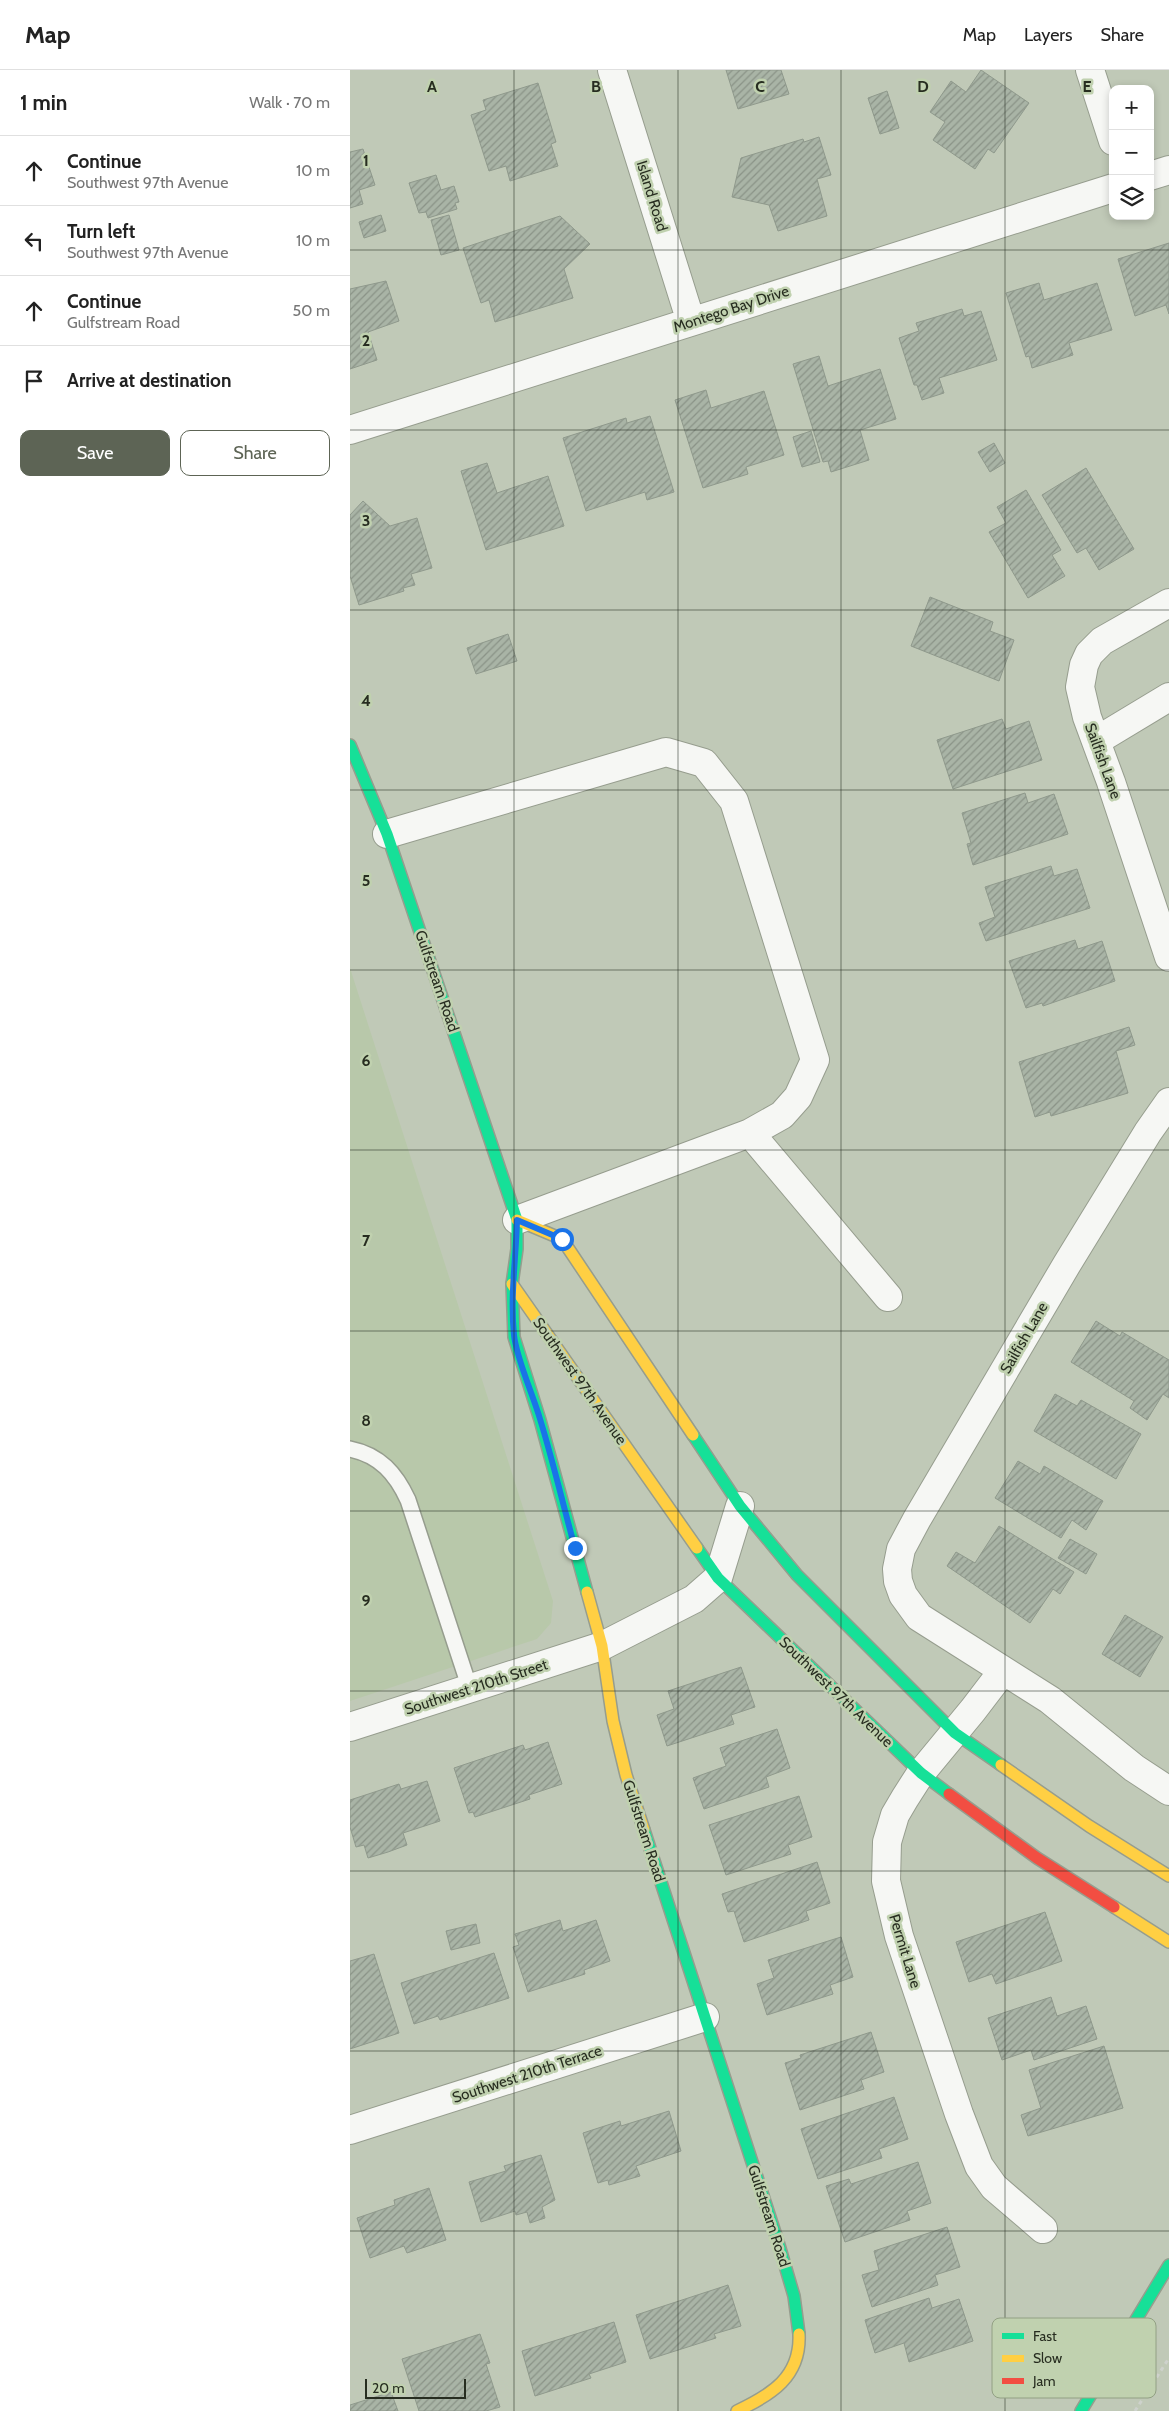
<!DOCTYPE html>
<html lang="en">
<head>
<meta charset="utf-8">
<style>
  body { margin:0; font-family:Cabin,sans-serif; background:#f2f2f2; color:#222 }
  .controls { position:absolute; right:15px; top:15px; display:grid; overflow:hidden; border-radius:10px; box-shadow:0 2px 8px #0003 }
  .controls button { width:45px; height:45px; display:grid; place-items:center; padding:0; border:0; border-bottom:1px solid #e0e0e0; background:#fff; color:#222; font:25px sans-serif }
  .scale { position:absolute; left:15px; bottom:12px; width:101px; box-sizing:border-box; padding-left:5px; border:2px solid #272d20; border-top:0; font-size:14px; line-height:18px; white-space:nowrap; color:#272d20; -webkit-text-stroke:4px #c0d1af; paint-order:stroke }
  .stop { position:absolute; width:15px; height:15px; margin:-11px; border:4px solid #1a73e8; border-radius:50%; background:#fff }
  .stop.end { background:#1a73e8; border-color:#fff; box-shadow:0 1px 5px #0008 }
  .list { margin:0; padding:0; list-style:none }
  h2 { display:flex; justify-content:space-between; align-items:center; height:65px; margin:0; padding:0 20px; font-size:21px }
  h2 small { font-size:16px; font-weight:400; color:#767676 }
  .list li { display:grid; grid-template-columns:32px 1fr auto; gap:15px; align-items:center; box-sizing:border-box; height:70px; padding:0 20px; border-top:1px solid #e0e0e0 }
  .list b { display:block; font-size:19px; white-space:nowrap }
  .list p { margin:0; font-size:16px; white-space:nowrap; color:#767676 }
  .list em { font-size:16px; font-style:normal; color:#767676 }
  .actions { display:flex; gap:10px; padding:15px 20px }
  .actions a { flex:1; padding:11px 0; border:1px solid #5d6455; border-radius:10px; text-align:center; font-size:18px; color:#5d6455 }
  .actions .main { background:#5d6455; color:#fff }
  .icon { flex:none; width:28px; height:28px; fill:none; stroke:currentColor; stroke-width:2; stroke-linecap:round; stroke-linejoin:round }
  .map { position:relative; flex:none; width:819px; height:2341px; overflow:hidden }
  header { display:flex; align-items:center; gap:30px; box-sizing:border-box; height:70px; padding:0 25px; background:#fff; border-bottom:1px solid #e0e0e0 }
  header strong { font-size:24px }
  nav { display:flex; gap:28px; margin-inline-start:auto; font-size:18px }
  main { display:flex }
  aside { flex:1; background:#fff }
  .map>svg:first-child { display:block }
  .built { fill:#b8c8aa }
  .building { fill:url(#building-hatch); stroke:#8f998c }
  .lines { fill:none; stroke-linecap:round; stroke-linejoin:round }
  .lane-casing { stroke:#969d8e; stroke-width:18 }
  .street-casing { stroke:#969d8e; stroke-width:30 }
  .fast-casing { stroke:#969d8e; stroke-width:14 }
  .slow-casing { stroke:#969d8e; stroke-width:14 }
  .jam-casing { stroke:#969d8e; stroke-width:14 }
  .path { stroke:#ced2cc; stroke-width:3; stroke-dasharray:4 4; stroke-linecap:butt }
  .lane { stroke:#f6f7f4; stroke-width:15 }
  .street { stroke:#f6f7f4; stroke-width:28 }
  .fast { stroke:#16e098; stroke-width:11 }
  .slow { stroke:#ffcf43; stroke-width:11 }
  .jam { stroke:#f24e42; stroke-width:11 }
  .route { stroke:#1a73e8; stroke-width:6 }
  .grid { fill:none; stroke:#272d20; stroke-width:1; stroke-opacity:0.55 }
  .labels { text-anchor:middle; stroke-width:5; stroke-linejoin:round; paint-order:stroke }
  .street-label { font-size:15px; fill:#272d20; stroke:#c0d1af }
  .key { fill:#c0d1af; stroke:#92a084; stroke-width:1 }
  .key-label { font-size:14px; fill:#272d20 }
  .grid-label { font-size:16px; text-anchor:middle; font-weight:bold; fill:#272d20; stroke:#c0d1af; stroke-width:5; stroke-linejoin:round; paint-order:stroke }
</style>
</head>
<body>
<header>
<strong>Map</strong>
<nav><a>Map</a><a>Layers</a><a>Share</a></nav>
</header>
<main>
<aside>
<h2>1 min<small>Walk · 70 m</small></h2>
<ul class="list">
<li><svg class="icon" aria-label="ahead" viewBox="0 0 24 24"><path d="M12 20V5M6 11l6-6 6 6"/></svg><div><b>Continue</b><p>Southwest 97th Avenue</p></div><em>10 m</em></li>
<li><svg class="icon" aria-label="left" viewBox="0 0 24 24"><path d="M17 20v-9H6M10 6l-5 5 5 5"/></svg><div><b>Turn left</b><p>Southwest 97th Avenue</p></div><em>10 m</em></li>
<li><svg class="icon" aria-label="ahead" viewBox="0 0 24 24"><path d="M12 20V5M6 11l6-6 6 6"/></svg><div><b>Continue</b><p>Gulfstream Road</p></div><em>50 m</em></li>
<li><svg class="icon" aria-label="arrive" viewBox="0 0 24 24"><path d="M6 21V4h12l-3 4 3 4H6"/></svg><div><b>Arrive at destination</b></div></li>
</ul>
<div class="actions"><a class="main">Save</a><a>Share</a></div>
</aside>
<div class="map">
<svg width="819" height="2341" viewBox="0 0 819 2341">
  <defs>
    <pattern id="building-hatch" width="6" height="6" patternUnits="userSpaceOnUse" patternTransform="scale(1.25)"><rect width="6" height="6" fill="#a9b4a6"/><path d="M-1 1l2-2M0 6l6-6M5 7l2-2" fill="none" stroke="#8a9387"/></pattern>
  </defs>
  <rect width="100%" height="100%" fill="#c0c9b7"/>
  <path class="built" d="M0 898 203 1531 201 1553 187 1569 0 1631Z"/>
  <path class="building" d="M376 0H431L439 24 388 39Z
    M631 0 679 33 644 83 638 79 625 99 583 70 595 52 580 42 601 11 616 22Z
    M188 13 206 72 201 74 208 96 160 111 156 96 139 101 121 45 136 40 133 30Z
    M537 21 549 58 530 64 518 28Z
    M469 67 481 105 467 109 477 146 428 161 419 135 382 127 391 88 453 69 454 72Z
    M13 79 25 115 9 120 13 134 0 138V82Z
    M86 105 91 120 104 116 109 132 105 133 107 139 78 148 76 142 69 143 59 113Z
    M31 145 36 161 14 168 9 152Z
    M99 145 109 180 91 185 81 150Z
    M210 146 240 174 214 199 223 228 145 252 139 230 131 233 113 178Z
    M819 173V244L816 235 785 246 768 189Z
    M36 211 49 251 18 262 27 290 0 299V219Z
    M689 213 694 230 747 213 762 260 719 273 723 285 682 298 679 286 676 287 656 223Z
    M612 239 614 246 631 241 647 290 589 308 594 323 572 330 567 315H564L549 268 569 261 566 253Z
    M469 286 478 316 530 299 546 349 510 360 519 390 481 402 478 391 473 392 443 294Z
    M356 320 361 338 414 321 434 385 396 397 398 404 353 418 325 330Z
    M300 346 324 422 297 430 295 422 236 441 213 368 276 348 277 353Z
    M461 361 470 392 452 397 443 367Z
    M644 373 655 393 640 402 628 382Z
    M137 393 147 423 198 406 214 456 136 480 111 401Z
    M736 398 784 479 749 500 736 478 727 483 692 425Z
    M676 420 711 480 702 485 715 506 678 528 639 462 656 453 647 437Z
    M13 431 40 456 67 448 82 498 61 504 65 515 53 518 54 521 9 535 0 506V445Z
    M580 527 643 552 640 561 664 570 649 611 561 576Z
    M158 564 167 591 126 604 117 578Z
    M652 649 656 659 679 651 692 690 603 719 587 670Z
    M675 723 678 733 704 724 718 764 623 795 617 774 621 773 612 743Z
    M701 796 704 806 727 799 740 838 636 871 629 853 645 847 635 817Z
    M725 870 728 879 752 871 765 911 693 936 692 933 676 938 659 891Z
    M779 957 785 975 766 981 778 1023 701 1046 700 1042 685 1047 669 992Z
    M746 1251 770 1266 772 1262 819 1290V1328L813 1324 797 1350 780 1338 784 1331 721 1292Z
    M705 1324 727 1336 731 1330 791 1364 766 1409 684 1361Z
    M668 1391 690 1404 694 1396 753 1431 736 1460 722 1450 711 1468 645 1428Z
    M649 1456 724 1502 710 1524 703 1519 680 1553 597 1496 606 1482 625 1493Z
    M720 1469 747 1484 736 1504 708 1488Z
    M775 1545 813 1567 790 1607 752 1584Z
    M391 1597 405 1637 381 1645 384 1654 317 1676 307 1645 324 1639 318 1621Z
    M427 1659 440 1698 416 1707 419 1717 354 1739 343 1708 376 1696 370 1678Z
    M198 1672 212 1714 179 1725 180 1729 125 1747 123 1742 119 1743 104 1698 173 1675 175 1680Z
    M77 1711 90 1751 53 1763 57 1775 38 1782 18 1788 14 1775 6 1777 0 1757V1730L49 1714 51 1719Z
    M449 1726 462 1767 438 1775 441 1784 376 1805 359 1755Z
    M467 1792 480 1833 456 1841 459 1850 394 1872 384 1841 378 1842 372 1824Z
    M695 1842 712 1891 646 1914 642 1904 619 1912 606 1872Z
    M210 1850 213 1861 246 1850 260 1891 234 1900 235 1904 178 1922 163 1877 169 1875 165 1864Z
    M126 1854 130 1873 101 1880 96 1861Z
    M491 1867 503 1907 480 1915 483 1924 417 1945 407 1914 424 1908 418 1890Z
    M144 1883 159 1928 90 1950 88 1946 64 1954 51 1913Z
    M24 1884 49 1963 0 1979V1891Z
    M701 1927 707 1946 736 1936 747 1969 684 1990 681 1980 652 1990 638 1948Z
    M521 1962 534 2002 511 2010 514 2019 450 2040 435 1993 451 1988 450 1985Z
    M754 1976 773 2038 678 2066 671 2045 691 2038 679 2000Z
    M544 2027 558 2069 529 2079 532 2088 468 2109 451 2059Z
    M319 2041 331 2081 286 2096 290 2106 259 2115 258 2110 248 2113 233 2063 270 2051 271 2056Z
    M191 2085 205 2130 192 2137 195 2148 180 2153 177 2142 166 2145 165 2141 131 2152 119 2112 156 2101 154 2096Z
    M568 2092 581 2133 557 2141 560 2150 495 2172 476 2116 499 2109 501 2114Z
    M79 2118 96 2170 57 2183 54 2176 20 2188 7 2148 45 2135 44 2130Z
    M597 2157 610 2197 585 2205 588 2215 522 2237 512 2205 529 2200 524 2181Z
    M378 2215 391 2256 364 2264 366 2268 300 2289 286 2245Z
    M579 2228 582 2238 609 2229 623 2271 559 2292 554 2273 525 2283 515 2250Z
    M264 2252 276 2292 239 2304 241 2308 185 2326 172 2281Z
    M130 2264 140 2293 136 2294 150 2337 136 2341H69L52 2289Z
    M41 2322 48 2341H0V2335Z"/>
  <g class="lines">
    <g class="lane-casing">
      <path id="lane" d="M0 1379C30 1385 46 1404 58 1430L120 1619"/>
    </g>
    <g class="street-casing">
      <path id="street" d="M262 0 341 252
        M740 0 763 71
        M800 106 819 100
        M0 360 763 118
        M819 533 752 571 739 584 734 595 730 617 737 647 761 712 819 887
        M746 671 819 627
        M37 764 316 682 354 693 384 731 465 990 448 1027 432 1045 400 1063 538 1227
        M819 1032 798 1062 717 1194 567 1449 551 1479 547 1499 548 1511 553 1525 569 1547 700 1630 784 1698 819 1721
        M167 1150 400 1063
        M652 1602 623 1640 571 1703 555 1728 545 1745 537 1772 536 1811 549 1866 609 2044 629 2096 644 2117 693 2159
        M0 1657 252 1576 344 1529 368 1508 390 1436
        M0 2060 355 1947"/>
    </g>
    <g class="fast-casing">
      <path id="fast" d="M0 675 37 764 167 1150V1179L162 1214
        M162 1214 164 1267 190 1350 237 1522
        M343 1365 390 1436 447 1505 605 1663 651 1695
        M347 1478 368 1508 571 1703 599 1724
        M294 1760 429 2175 444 2226 449 2264
        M731 2341 819 2195"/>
    </g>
    <g class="slow-casing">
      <path id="slow" d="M167 1150 212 1169 343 1365
        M162 1214 347 1478
        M237 1522 252 1576 263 1651 276 1705 294 1760
        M651 1695 739 1756 819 1806
        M764 1837 819 1872
        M387 2341C421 2325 451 2307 449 2264"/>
    </g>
    <g class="jam-casing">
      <path id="jam" d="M599 1724 687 1788 764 1837"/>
    </g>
    <path class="path" d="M785 2341 819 2288"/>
    <use href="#lane" class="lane"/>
    <use href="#street" class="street"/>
    <use href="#fast" class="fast"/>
    <use href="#slow" class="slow"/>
    <use href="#jam" class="jam"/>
  </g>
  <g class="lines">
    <path class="route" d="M212 1169 167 1150C166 1189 160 1226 164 1265 166 1287 183 1325 190 1349 203 1391 213 1435 225 1478"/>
  </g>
  <path class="grid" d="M164 0V2341M328 0V2341M491 0V2341M655 0V2341M0 180H819M0 360H819M0 540H819M0 720H819M0 900H819M0 1080H819M0 1261H819M0 1441H819M0 1621H819M0 1801H819M0 1981H819M0 2161H819"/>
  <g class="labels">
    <g class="street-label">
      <text transform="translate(302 126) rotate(73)" y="5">Island Road</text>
      <text transform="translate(381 239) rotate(-18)" y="5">Montego Bay Drive</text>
      <text transform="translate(753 691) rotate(70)" y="5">Sailfish Lane</text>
      <text transform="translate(87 911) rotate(71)" y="5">Gulfstream Road</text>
      <text transform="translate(674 1268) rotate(-60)" y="5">Sailfish Lane</text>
      <text transform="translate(230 1311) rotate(55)" y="5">Southwest 97th Avenue</text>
      <text transform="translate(126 1617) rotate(-18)" y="5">Southwest 210th Street</text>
      <text transform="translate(486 1622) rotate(44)" y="5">Southwest 97th Avenue</text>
      <text transform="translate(294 1761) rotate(72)" y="5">Gulfstream Road</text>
      <text transform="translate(555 1881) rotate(73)" y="5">Permit Lane</text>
      <text transform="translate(177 2004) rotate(-18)" y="5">Southwest 210th Terrace</text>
      <text transform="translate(419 2146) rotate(72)" y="5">Gulfstream Road</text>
    </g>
  </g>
  <rect x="642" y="2248" width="164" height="80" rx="8" class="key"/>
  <rect x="652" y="2263" width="22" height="6" fill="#16e098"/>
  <rect x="652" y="2285" width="22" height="7" fill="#ffcf43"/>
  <rect x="652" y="2308" width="22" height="6" fill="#f24e42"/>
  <g class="key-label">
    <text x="683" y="2271">Fast</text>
    <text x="683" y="2293">Slow</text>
    <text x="683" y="2316">Jam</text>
  </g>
  <g class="grid-label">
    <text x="82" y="22">A</text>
    <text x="246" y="22">B</text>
    <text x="410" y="22">C</text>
    <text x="573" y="22">D</text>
    <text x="737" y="22">E</text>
    <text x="16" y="96">1</text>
    <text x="16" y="276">2</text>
    <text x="16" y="456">3</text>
    <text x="16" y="636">4</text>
    <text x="16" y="816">5</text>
    <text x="16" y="996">6</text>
    <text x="16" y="1176">7</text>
    <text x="16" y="1356">8</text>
    <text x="16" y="1536">9</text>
  </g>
</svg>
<div class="controls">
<button>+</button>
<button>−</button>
<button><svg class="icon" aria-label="layers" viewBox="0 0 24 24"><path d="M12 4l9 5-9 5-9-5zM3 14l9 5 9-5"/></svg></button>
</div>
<div class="scale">20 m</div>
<div class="stop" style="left:212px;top:1169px"></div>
<div class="stop end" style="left:225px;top:1478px"></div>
</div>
</main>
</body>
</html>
